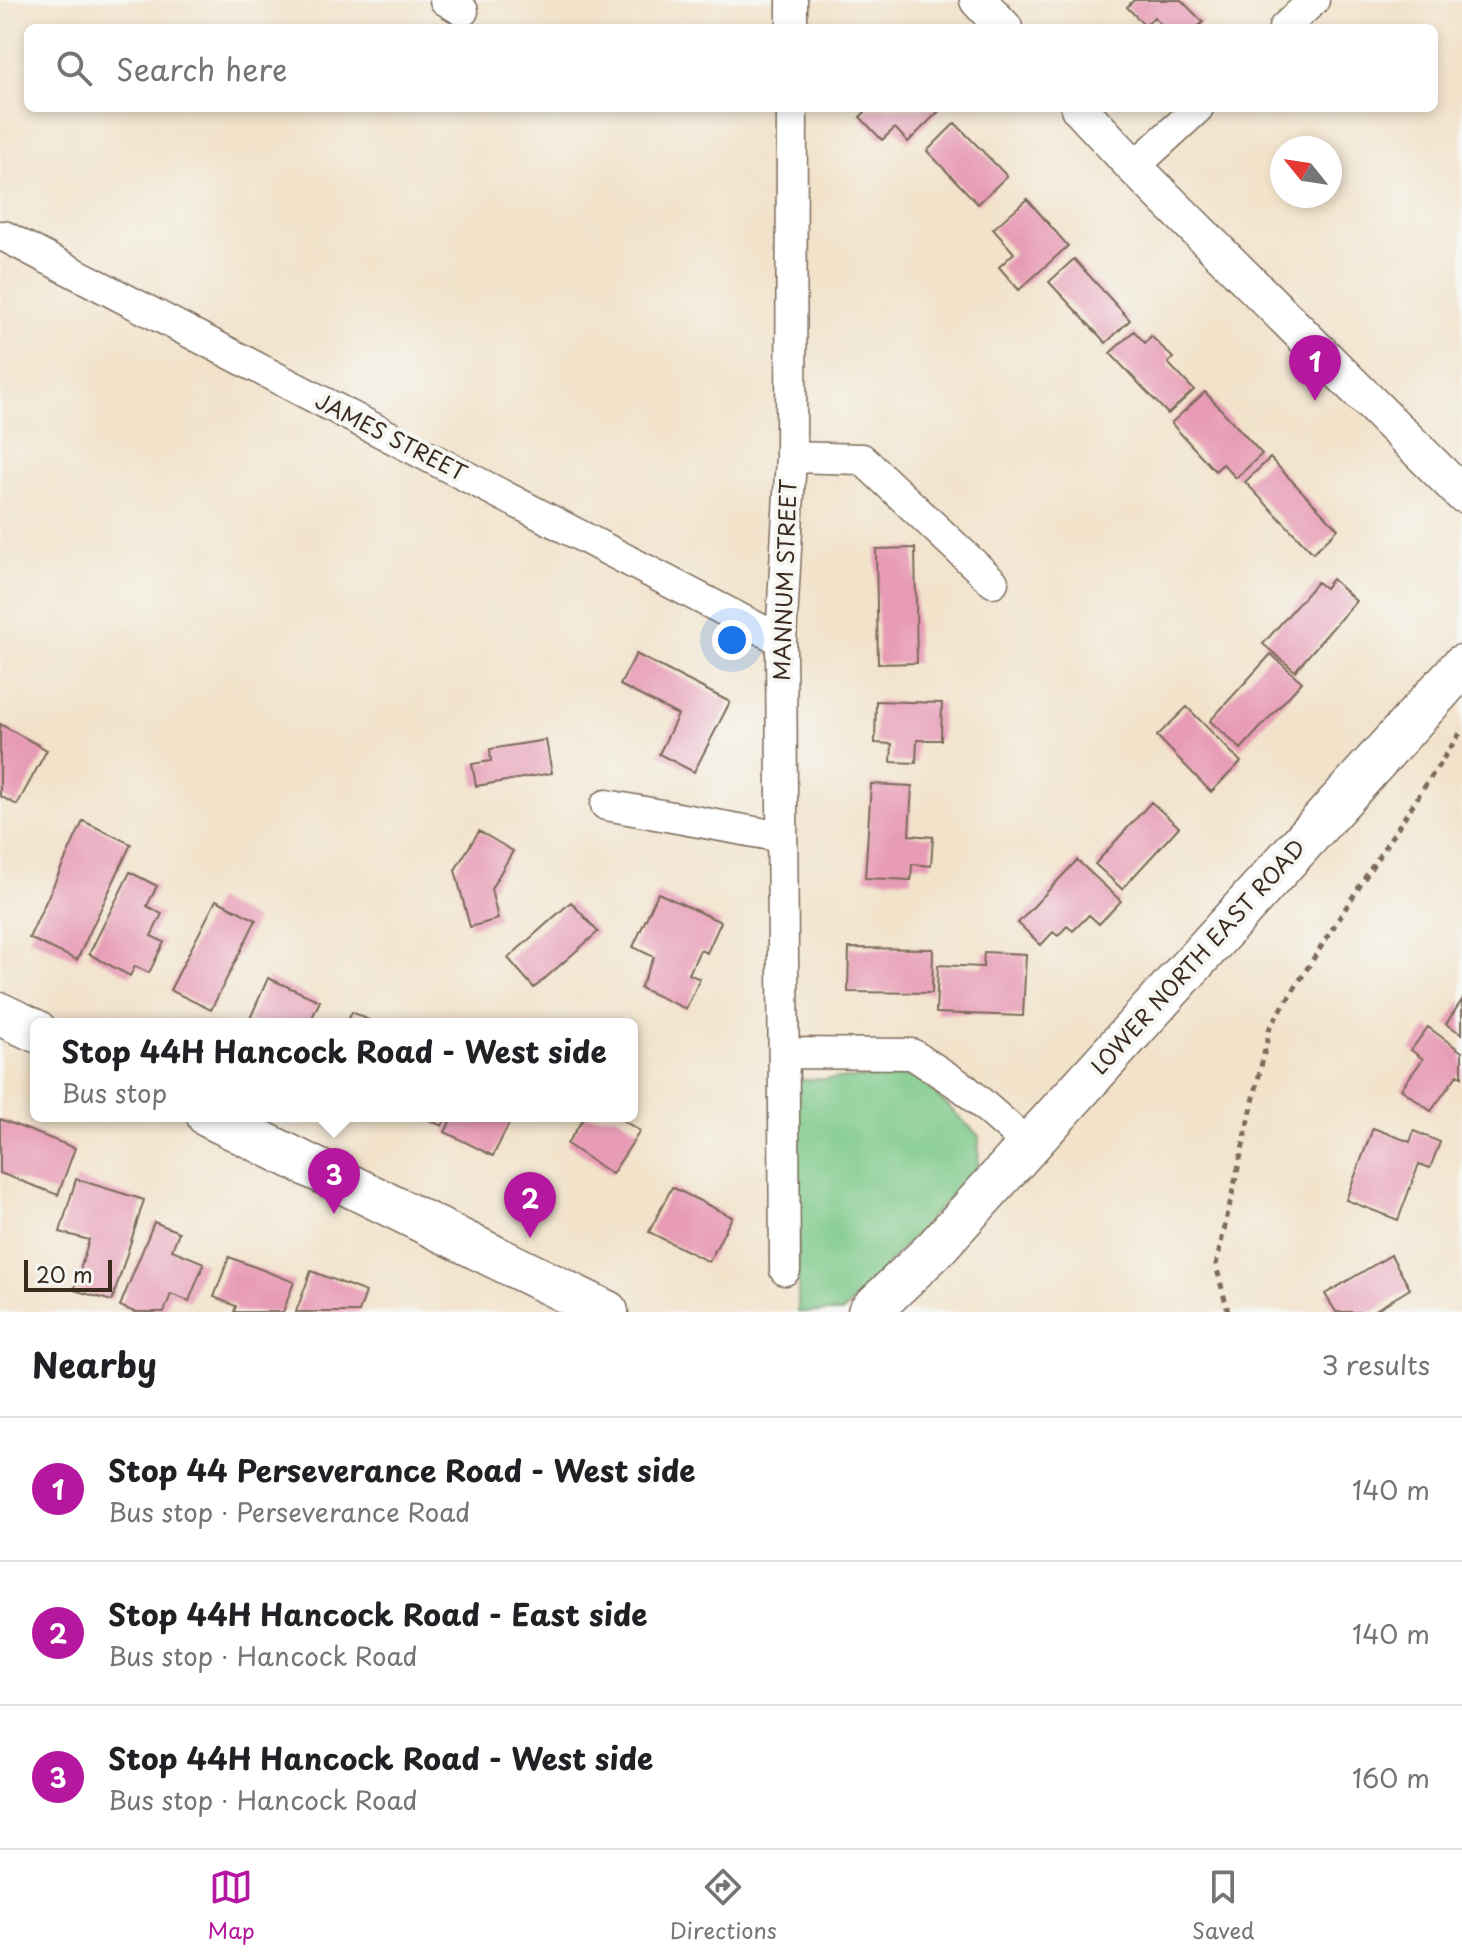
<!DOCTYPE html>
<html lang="en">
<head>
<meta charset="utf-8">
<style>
  body { margin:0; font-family:"Playpen Sans",sans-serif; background:#f2f2f2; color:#202124 }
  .compass { position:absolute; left:1270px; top:136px; width:72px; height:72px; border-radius:50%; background:#fff; box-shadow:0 4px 12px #0003; rotate:300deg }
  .scale { position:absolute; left:24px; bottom:20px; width:88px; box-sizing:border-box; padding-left:8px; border:4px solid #3b2a1e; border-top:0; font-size:22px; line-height:28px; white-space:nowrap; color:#3b2a1e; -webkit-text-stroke:6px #f6f6f2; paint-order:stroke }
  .you { position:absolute; left:732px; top:640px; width:28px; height:28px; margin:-20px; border:6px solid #fff; border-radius:50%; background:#1a73e8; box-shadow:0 0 0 12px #1a73e833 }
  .badge { display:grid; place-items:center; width:52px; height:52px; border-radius:50%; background:#b5179e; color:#fff; font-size:26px; font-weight:700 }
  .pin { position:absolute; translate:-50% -66px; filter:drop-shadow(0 2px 4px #0008) }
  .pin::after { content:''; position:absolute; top:42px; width:28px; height:24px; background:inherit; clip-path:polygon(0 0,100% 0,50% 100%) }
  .popup { position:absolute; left:30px; top:1018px; width:608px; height:104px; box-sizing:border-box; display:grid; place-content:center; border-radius:12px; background:#fff; filter:drop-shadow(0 2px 6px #0005); font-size:26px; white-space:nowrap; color:#757577 }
  .popup b { font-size:30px; color:#202124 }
  .popup::after { content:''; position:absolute; left:50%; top:100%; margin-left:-16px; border:16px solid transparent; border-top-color:#fff }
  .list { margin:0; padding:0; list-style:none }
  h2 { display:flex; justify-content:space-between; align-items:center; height:104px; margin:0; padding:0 32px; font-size:34px }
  h2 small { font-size:26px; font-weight:400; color:#757577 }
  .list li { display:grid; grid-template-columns:52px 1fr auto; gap:24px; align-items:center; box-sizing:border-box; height:144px; padding:0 32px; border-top:2px solid #e0e0e0 }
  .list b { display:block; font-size:30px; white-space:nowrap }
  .list p { margin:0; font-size:26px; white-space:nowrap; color:#757577 }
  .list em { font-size:26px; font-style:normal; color:#757577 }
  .icon { flex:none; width:44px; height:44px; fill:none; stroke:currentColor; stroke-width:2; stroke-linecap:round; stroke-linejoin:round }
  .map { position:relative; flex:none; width:1462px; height:1312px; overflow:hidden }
  .search { position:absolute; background:#fff; box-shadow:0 4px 12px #0003; left:24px; right:24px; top:24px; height:88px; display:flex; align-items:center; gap:20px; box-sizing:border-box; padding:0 28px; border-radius:12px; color:#757577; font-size:30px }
  .sheet { height:536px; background:#fff }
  nav { display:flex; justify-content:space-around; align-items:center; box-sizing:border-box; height:112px; border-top:2px solid #e0e0e0; background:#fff; font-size:22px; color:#757577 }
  nav a { display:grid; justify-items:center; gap:4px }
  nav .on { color:#b5179e }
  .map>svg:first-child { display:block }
  .green { fill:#7cc887; stroke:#5c7952; stroke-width:2 }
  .building { fill:#e79bb5 }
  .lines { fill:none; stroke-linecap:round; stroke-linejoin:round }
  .minor-casing { stroke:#7b6a5a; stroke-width:33 }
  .tertiary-casing { stroke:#7b6a5a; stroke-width:39 }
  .secondary-casing { stroke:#7b6a5a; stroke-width:45 }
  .path { stroke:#7b6a5a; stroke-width:5; stroke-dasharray:6 6; stroke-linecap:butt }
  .minor { stroke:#fff; stroke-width:30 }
  .tertiary { stroke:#fff; stroke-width:36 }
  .secondary { stroke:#fff; stroke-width:42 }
  .labels { text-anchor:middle; stroke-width:8; stroke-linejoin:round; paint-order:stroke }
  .street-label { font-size:22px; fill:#3b2a1e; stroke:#f6f6f2 }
</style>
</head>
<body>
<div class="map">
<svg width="1462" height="1312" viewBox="0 0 1462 1312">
  <rect width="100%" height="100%" fill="#f6f6f2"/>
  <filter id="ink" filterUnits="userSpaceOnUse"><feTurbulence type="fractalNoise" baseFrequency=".0125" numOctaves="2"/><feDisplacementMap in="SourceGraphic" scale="16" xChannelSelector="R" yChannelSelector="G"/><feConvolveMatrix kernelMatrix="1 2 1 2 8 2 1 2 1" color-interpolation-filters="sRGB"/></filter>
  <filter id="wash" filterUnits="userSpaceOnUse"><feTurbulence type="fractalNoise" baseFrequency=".006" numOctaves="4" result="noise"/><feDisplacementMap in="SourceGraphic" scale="32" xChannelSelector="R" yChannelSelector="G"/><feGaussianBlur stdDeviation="1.8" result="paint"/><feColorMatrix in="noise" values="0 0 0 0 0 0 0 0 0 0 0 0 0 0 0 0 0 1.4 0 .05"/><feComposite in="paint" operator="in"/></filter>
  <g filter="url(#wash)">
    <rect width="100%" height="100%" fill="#f2e2ca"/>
    <path class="green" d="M916 1076 979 1136 978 1166 843 1312H798V1080Z"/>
    <g id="blocks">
      <path class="building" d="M1134 0H1181L1203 22 1197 28H1164L1154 17 1145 26 1127 7Z
        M869 108H942L908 142 895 128 882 140 860 117Z
        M955 123 1007 176 978 204 927 151Z
        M1027 199 1068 246 1019 290 999 267 1014 253 993 229Z
        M1074 259 1130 320 1106 343 1049 282Z
        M1134 331 1145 343 1151 336 1173 358 1168 363 1194 390 1168 414 1110 353Z
        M1205 392 1262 454 1236 478 1223 464 1215 471 1171 423Z
        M1270 458 1338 529 1313 553 1245 482Z
        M915 548 917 663 878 664 876 549Z
        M1332 579 1356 601 1295 671 1263 644 1317 582 1325 588Z
        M636 654 730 702 694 772 659 754 678 715 620 685Z
        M1271 654 1302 682 1241 749 1210 721Z
        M876 701 942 703 941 740H917L916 763 891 762 892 744 875 743Z
        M1187 707 1241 762 1211 792 1157 736Z
        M0 724 47 750 17 805 0 796Z
        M546 740 552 773 476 786 472 764 491 761 490 749Z
        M871 784 912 786 909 835 933 837 931 866 912 864 911 880 865 878Z
        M1151 802 1179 827 1122 889 1095 864Z
        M83 821 131 844 77 960 29 938Z
        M479 831 513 851 491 889 498 919 470 927 455 870Z
        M1077 860 1121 901 1099 924 1089 915 1073 931 1067 926 1058 936 1053 932 1041 945 1018 923Z
        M130 872 157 886 147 906 162 914 151 936 164 942 149 973 135 966 130 976 89 954Z
        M658 893 721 922 707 953 700 950 689 974 700 979 686 1009 640 988 654 957 633 947Z
        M216 900 256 920 211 1010 170 990Z
        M571 902 598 932 534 988 508 958Z
        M849 948 933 949 932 993 848 992Z
        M984 952 1026 954 1023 1016 936 1013 938 965 983 967Z
        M268 978 320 1001 309 1024H256L249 1021Z
        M1462 1000V1034L1446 1024Z
        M352 1012 377 1024H346Z
        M1428 1027 1462 1052V1077L1458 1074 1431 1111 1401 1089 1423 1059 1411 1050Z
        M421 1116H447L442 1126Z
        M453 1116H513L493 1156 445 1132Z
        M585 1116H616L640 1131 612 1174 567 1144Z
        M0 1119 75 1148 58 1195 0 1173Z
        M1373 1128 1410 1142 1414 1131 1440 1142 1430 1168 1419 1164 1398 1220 1346 1200Z
        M76 1179 144 1200 112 1301 74 1290 89 1240 60 1232Z
        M672 1187 732 1217 709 1262 649 1232Z
        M154 1222 179 1232 172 1250 204 1263 189 1301 171 1294 164 1312H134L120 1306Z
        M1391 1255 1410 1289 1372 1312H1336L1325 1294Z
        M229 1257 294 1282 283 1312H234L236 1306 214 1297Z
        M311 1271 366 1292 359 1312H296Z"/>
    </g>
  </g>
  <g filter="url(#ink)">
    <use href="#blocks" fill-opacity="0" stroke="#7b6a5a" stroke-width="2"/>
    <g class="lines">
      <g class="minor-casing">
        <path id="minor" d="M445 0 463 11
          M792 28V0
          M1284 28 1314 0
          M1134 167 1198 108
          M0 236H4L781 640
          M791 457 862 459 993 582
          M606 805 782 837
          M785 1053 912 1054 964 1088 1029 1145
          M785 1270 781 640 791 457 792 108"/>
      </g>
      <g class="tertiary-casing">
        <path id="tertiary" d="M978 0 1004 28
          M1079 108 1134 167 1462 494"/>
      </g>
      <g class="secondary-casing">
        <path id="secondary" d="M0 1014 36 1031
          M208 1116 607 1312
          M869 1312 935 1249 1462 666"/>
      </g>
      <path class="path" d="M1228 1312 1216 1265 1270 1027 1373 865 1462 730"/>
      <use href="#minor" class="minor"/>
      <use href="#tertiary" class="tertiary"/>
      <use href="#secondary" class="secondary"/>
    </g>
  </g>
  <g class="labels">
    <g class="street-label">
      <text transform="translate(391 437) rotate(27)" y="8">JAMES STREET</text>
      <text transform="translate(785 580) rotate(-88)" y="8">MANNUM STREET</text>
      <text transform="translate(1198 957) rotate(-48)" y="8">LOWER NORTH EAST ROAD</text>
    </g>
  </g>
</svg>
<svg class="compass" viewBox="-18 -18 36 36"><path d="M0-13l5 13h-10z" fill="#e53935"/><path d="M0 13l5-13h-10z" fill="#757577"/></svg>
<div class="scale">20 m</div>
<div class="you"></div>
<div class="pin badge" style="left:1315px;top:401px">1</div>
<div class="pin badge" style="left:530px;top:1238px">2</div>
<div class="pin badge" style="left:334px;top:1214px">3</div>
<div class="popup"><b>Stop 44H Hancock Road - West side</b>Bus stop</div>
<div class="search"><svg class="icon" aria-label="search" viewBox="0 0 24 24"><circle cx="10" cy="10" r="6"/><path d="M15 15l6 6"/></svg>Search here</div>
</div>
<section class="sheet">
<h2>Nearby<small>3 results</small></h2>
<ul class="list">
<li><span class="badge">1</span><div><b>Stop 44 Perseverance Road - West side</b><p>Bus stop · Perseverance Road</p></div><em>140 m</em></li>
<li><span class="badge">2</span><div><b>Stop 44H Hancock Road - East side</b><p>Bus stop · Hancock Road</p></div><em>140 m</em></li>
<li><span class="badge">3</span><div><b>Stop 44H Hancock Road - West side</b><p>Bus stop · Hancock Road</p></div><em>160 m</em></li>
</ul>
</section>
<nav>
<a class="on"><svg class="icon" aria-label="map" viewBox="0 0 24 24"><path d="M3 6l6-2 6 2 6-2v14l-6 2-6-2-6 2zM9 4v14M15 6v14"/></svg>Map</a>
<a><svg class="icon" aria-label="directions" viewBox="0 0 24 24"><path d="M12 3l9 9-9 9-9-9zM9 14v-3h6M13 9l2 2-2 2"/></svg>Directions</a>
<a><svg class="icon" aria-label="saved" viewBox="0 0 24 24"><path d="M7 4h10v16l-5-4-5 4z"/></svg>Saved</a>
</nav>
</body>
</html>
